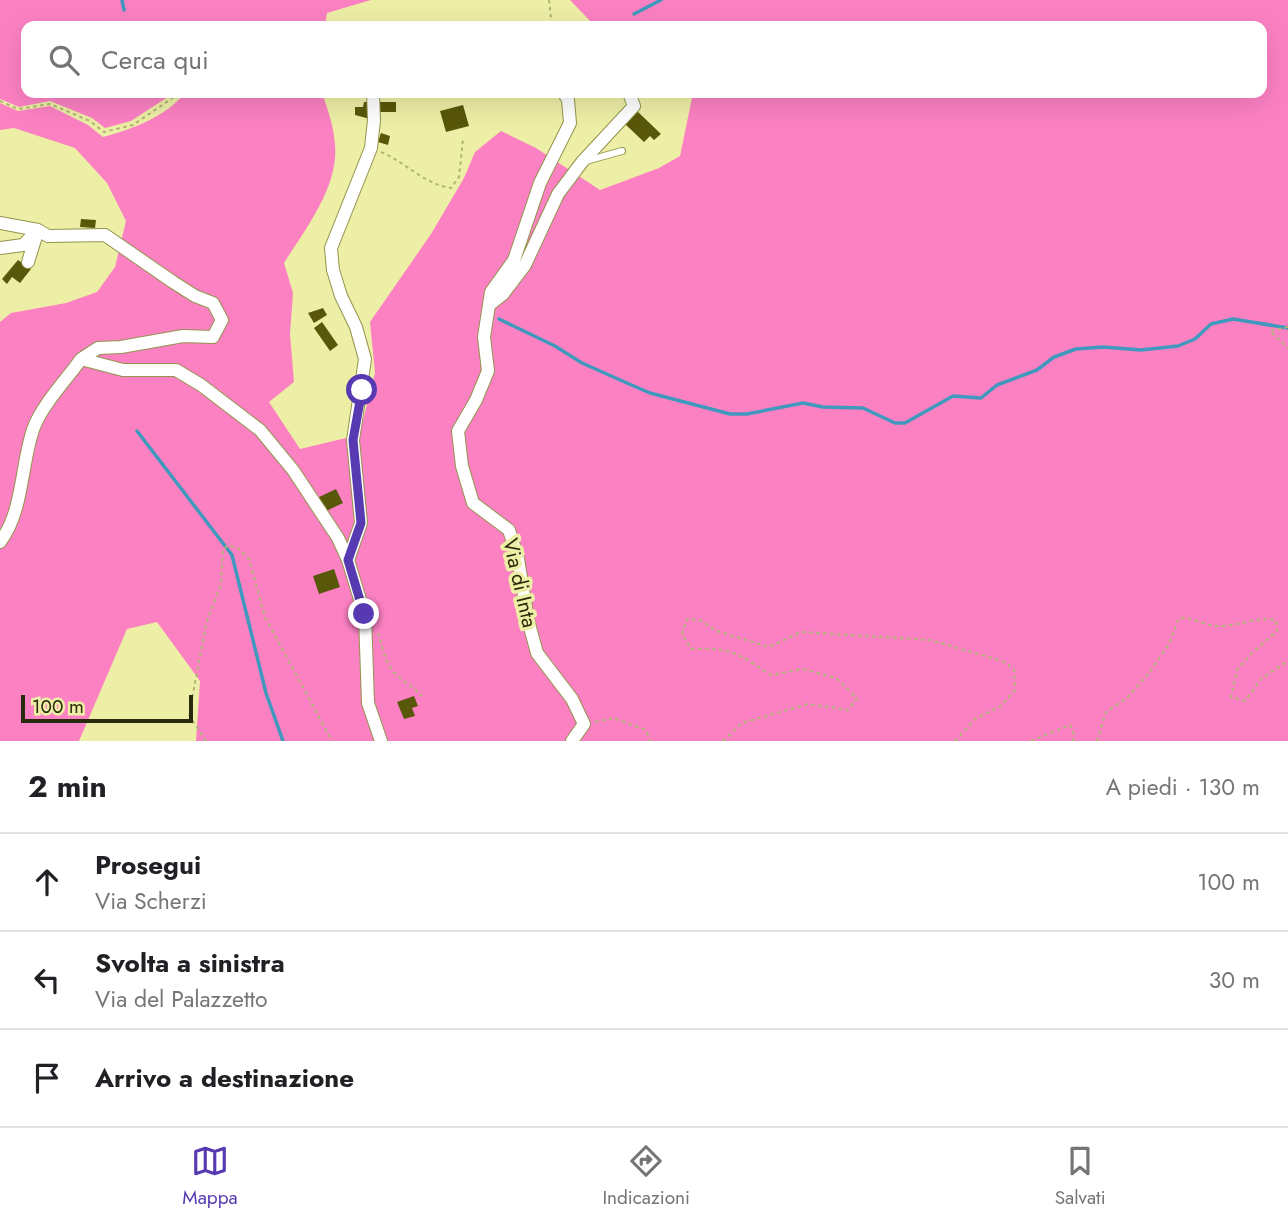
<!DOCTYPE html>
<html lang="it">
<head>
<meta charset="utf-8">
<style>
  body { margin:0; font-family:Jost,sans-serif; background:#f2f2f2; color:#202124 }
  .scale { position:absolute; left:21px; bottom:18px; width:172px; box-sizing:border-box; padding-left:7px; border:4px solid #29290b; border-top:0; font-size:19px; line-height:24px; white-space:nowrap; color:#29290b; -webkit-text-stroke:5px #eeefa6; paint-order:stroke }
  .stop { position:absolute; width:21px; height:21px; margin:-16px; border:5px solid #573ab2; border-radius:50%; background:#fff }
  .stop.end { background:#573ab2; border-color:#fff; box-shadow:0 2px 7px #0008 }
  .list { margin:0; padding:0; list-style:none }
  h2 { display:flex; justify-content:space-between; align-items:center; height:91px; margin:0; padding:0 28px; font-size:30px }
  h2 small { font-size:23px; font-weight:400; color:#757577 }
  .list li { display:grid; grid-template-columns:46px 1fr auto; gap:21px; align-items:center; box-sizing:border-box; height:98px; padding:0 28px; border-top:2px solid #e0e0e0 }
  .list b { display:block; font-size:26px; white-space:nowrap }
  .list p { margin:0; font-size:23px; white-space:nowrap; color:#757577 }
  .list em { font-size:23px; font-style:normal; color:#757577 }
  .icon { flex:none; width:38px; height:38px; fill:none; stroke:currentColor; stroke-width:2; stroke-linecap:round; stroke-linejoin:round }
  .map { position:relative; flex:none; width:1288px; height:741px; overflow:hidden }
  .search { position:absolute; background:#fff; box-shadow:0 7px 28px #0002; left:21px; right:21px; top:21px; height:77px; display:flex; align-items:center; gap:18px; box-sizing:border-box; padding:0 24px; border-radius:14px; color:#757577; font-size:26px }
  .sheet { height:385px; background:#fff }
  nav { display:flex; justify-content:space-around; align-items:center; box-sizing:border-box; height:98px; border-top:2px solid #e0e0e0; background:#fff; font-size:19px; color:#757577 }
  nav a { display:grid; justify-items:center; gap:4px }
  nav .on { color:#573ab2 }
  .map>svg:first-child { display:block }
  .forest { fill:#fc81c3 }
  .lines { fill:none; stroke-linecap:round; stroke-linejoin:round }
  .stream { stroke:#4099bd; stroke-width:3.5 }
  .building { fill:#595709 }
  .lane-casing { stroke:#93934d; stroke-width:8 }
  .street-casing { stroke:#93934d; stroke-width:14 }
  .path { stroke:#b2b377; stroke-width:2; stroke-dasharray:3.5 3.5; stroke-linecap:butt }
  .lane { stroke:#fff; stroke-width:6 }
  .street { stroke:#fff; stroke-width:12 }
  .route { stroke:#573ab2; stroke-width:9 }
  .labels { text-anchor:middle; stroke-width:7; stroke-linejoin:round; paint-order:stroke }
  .street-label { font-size:21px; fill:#29290b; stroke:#eeefa6 }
</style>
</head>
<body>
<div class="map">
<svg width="1288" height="741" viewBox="0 0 1288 741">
  <rect width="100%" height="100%" fill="#eeefa6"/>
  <path class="forest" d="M0 0H371L327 13 325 26H26V93H174L131 121 105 128 92 118 50 101 19 107 0 99Z
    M570 0H1288V741H387L374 702 371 615 354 557 358 440 375 373 370 322 431 234 464 178 475 152 501 131 536 148 600 190 659 168 680 156 693 93H1262V26H595Z
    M185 93H322C328 110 334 127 335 145 339 186 305 230 284 263L293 293 290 334 294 382 269 402 300 449 346 438 350 443 358 523 344 561 361 617 377 741H196L200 681 157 622 127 629 79 741H0V322L11 313 66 303 97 292 115 267 126 221 107 183 75 148 14 128 0 130V103L18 111 50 106 88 125 103 137C133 129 165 117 185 93Z"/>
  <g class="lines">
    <path class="stream" d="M122 0 124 10
      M634 14 661 0
      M499 319 555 346 582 363 627 383 650 393 730 414H747L803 403 823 407 863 408 895 423H905L953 396 981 398 997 385 1037 370 1054 357 1076 349 1103 347 1141 350 1178 346 1195 339 1211 324 1233 319 1288 328
      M137 431 232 555 266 693 283 741"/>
  </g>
  <path class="building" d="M364 102H371L370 119 355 115V107H363Z
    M380 102H396V112H380Z
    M463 105 469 126 446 132 440 111Z
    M637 111 661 134 654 140 650 136 644 142 625 124Z
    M381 133 390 136 388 145 378 142Z
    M81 219 96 220 95 228 80 227Z
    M18 260 31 269 20 283 12 277 7 284 2 279Z
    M323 308 327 315 314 323 308 313Z
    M322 322 338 345 330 351 314 328Z
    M336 489 343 503 324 512 317 498Z
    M334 569 340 587 319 594 313 576Z
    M414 696 418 706 412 708 415 716 404 719 397 702Z"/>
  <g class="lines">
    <g class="lane-casing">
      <path id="lane" d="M586 161 622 151"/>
    </g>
    <g class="street-casing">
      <path id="street" d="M564 93 568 100 570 123 540 183 514 260 491 292 484 337 488 371 476 400 458 431 462 466 473 503 509 530 518 559 528 620 537 653 572 699 584 724 572 741
        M0 223 38 230 28 262
        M0 248 23 245 38 230 48 236 105 235 173 282 195 296 213 303 222 320 213 337 183 336 121 347 98 348 81 359
        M489 305 503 294 525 265 558 194 582 162 634 106 629 93
        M0 542C24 511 21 461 34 427 43 404 67 379 81 359L123 370H176L201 385 260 430 293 470 338 538 348 560 365 616 368 703 381 741
        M348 560 361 523 353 440 365 359 356 327 341 296 333 270 331 248 371 148 374 120 373 93"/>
    </g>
    <path class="path" d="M549 0 552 26
      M0 101 18 109 50 104 90 121 104 132 133 125 180 93
      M381 152C405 162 424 184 451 188L459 177 463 139
      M1288 327 1270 331 1288 348
      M378 633C382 645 384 659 392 670 400 680 413 686 422 696
      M595 722 613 718 646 730 650 741
      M206 741 189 715 206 624 221 584 223 550 228 545 238 548 249 559 265 617 332 741
      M723 741 742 723 808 704 848 710 857 698 836 678 803 669 771 675C738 654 732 647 691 649L682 634 687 619 700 620 717 631 769 647 801 632 930 640 1002 661 1014 669 1015 690 1001 706 975 719 955 741
      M1031 741 1070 725 1074 735 1073 741
      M1097 741 1106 712 1128 697 1149 673 1169 644 1179 618C1193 617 1203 625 1216 626 1238 627 1255 616 1276 620L1277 631 1253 652 1237 670 1231 697 1245 701 1261 679 1288 661"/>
    <use href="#lane" class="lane"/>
    <use href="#street" class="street"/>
  </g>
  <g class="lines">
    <path class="route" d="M362 390 353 440 361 523 348 560 364 614"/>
  </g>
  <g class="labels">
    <g class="street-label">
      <text transform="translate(520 583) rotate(77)" y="7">Via di Inta</text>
    </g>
  </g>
</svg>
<div class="scale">100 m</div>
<div class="stop" style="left:362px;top:390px"></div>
<div class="stop end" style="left:364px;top:614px"></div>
<div class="search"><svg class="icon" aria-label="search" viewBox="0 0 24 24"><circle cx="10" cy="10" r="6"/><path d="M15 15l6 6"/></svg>Cerca qui</div>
</div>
<section class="sheet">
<h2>2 min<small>A piedi · 130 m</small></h2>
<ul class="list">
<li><svg class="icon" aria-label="ahead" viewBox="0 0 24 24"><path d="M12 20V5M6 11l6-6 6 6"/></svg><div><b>Prosegui</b><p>Via Scherzi</p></div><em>100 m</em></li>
<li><svg class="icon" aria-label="left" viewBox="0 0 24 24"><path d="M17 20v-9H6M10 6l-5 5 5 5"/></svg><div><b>Svolta a sinistra</b><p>Via del Palazzetto</p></div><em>30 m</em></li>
<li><svg class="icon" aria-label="arrive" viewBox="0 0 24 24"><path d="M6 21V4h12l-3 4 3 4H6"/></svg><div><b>Arrivo a destinazione</b></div></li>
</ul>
</section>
<nav>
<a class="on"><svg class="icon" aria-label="map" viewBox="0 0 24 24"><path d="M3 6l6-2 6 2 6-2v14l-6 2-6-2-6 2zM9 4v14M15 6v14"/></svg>Mappa</a>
<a><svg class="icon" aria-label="directions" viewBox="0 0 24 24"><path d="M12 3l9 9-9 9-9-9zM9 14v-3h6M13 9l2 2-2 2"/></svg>Indicazioni</a>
<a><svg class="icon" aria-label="saved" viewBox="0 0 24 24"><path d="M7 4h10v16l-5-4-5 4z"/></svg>Salvati</a>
</nav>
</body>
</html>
